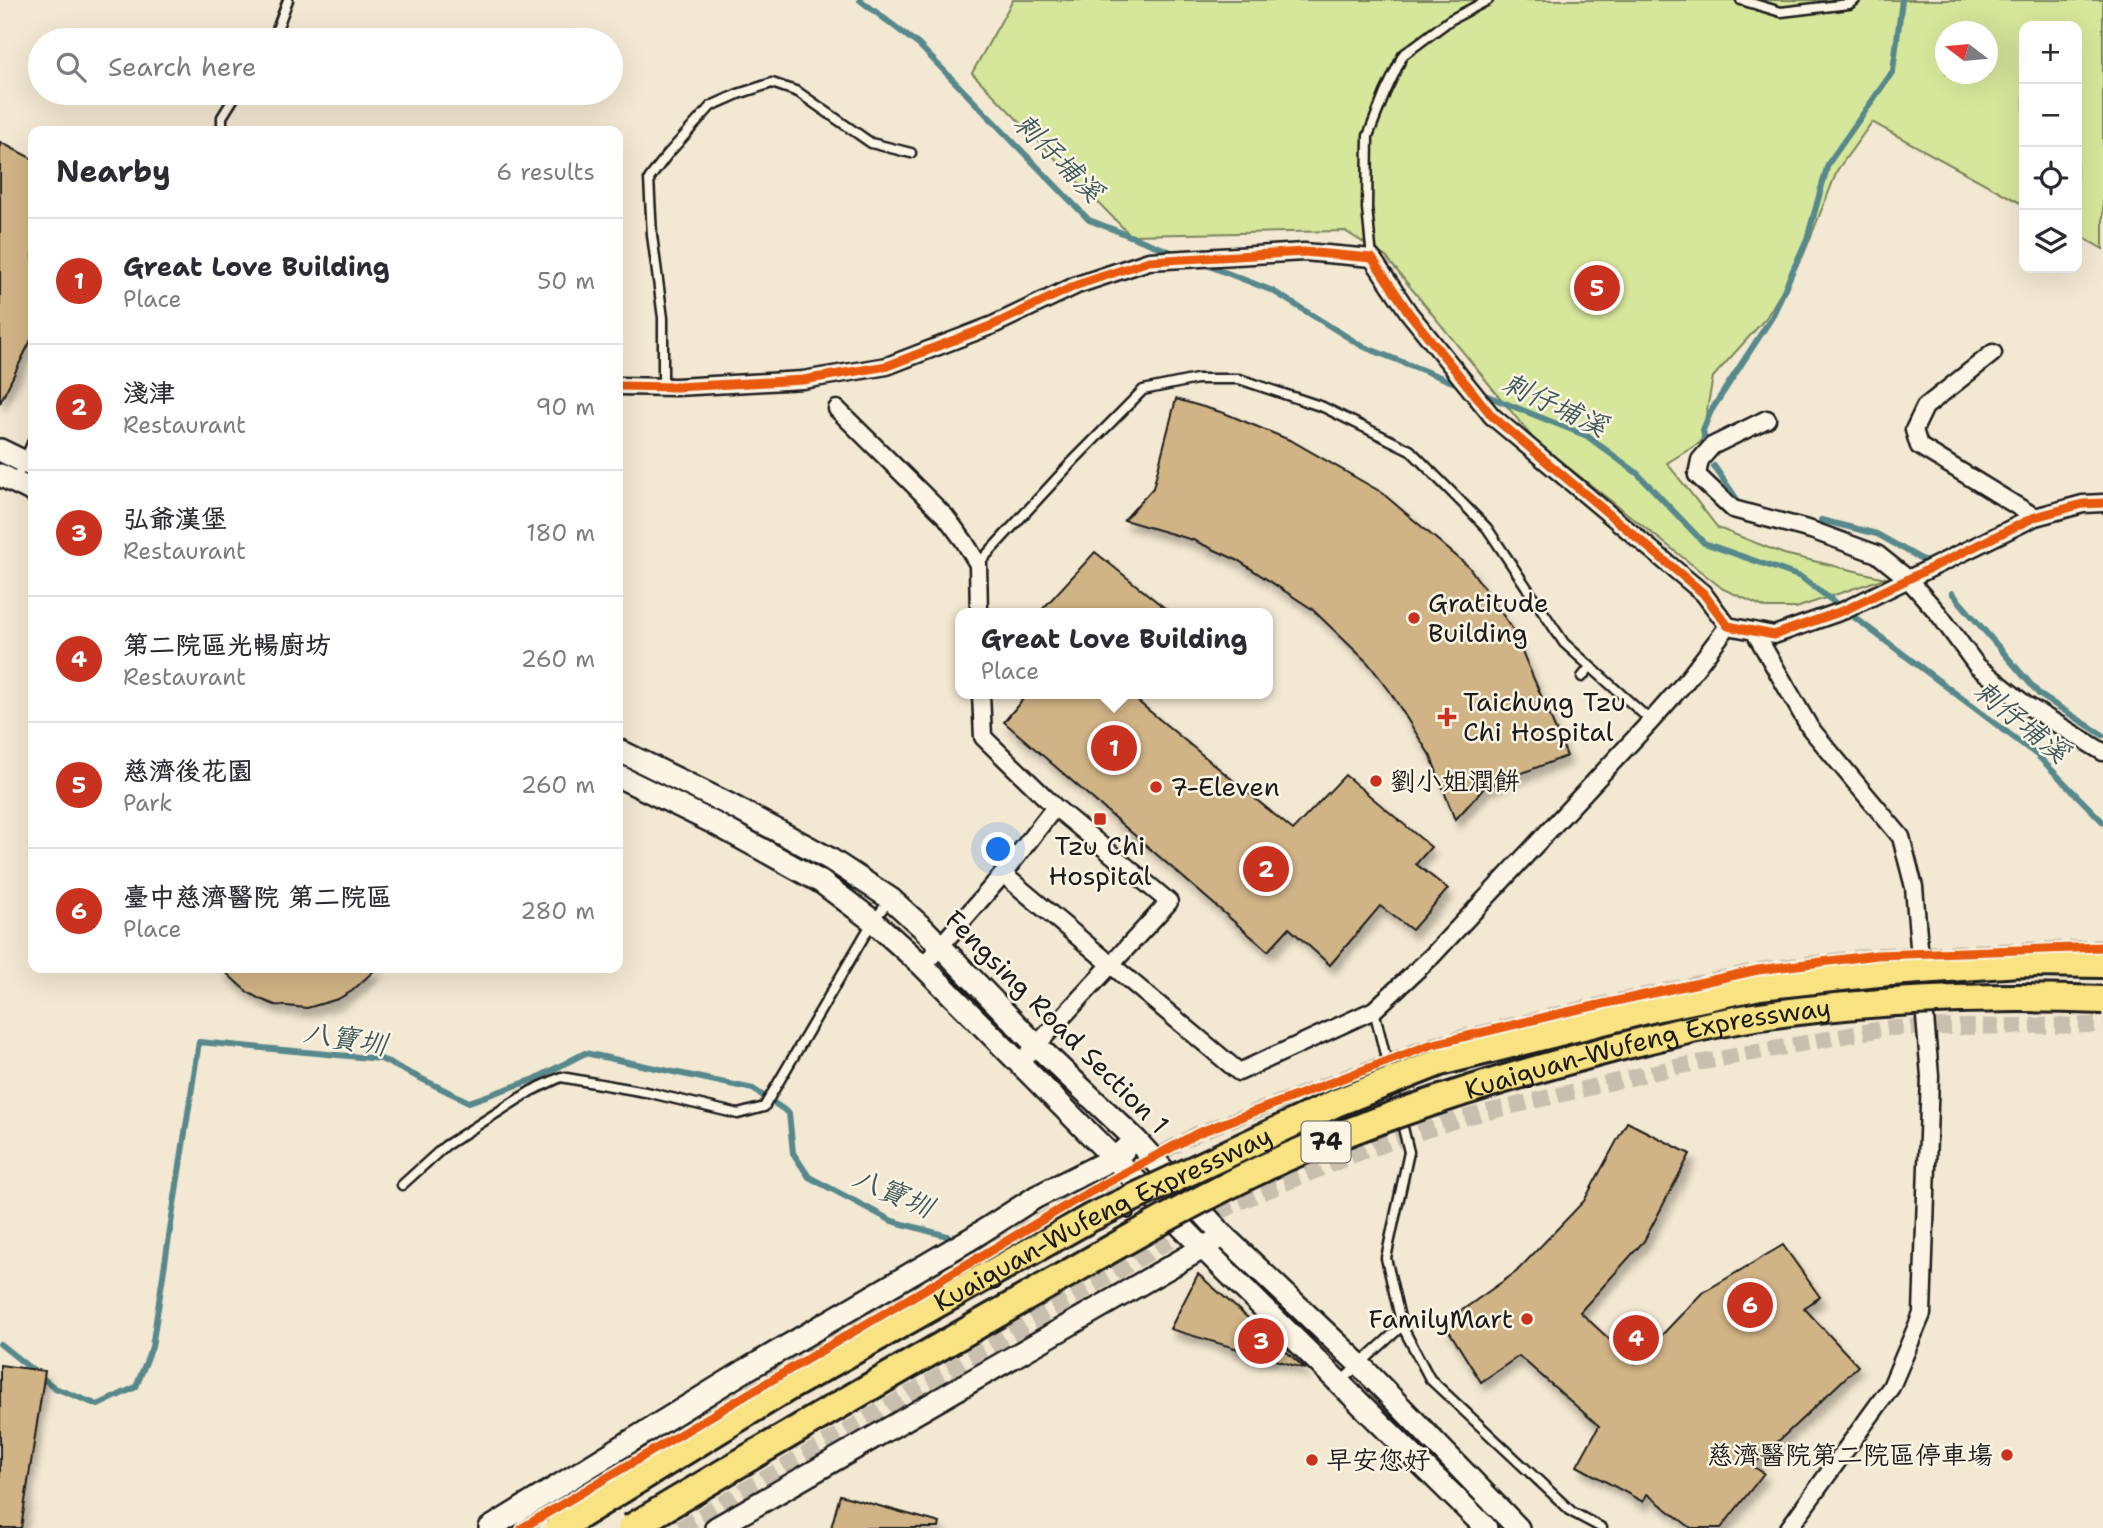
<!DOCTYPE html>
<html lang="en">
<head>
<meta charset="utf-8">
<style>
  body { margin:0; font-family:"Shantell Sans","LXGW WenKai TC",sans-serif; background:#f2f2f3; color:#2b2b33 }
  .controls { position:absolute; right:21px; top:21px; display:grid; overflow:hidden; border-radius:14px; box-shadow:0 7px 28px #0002 }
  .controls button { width:63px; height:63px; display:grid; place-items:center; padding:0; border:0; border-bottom:2px solid #e1e1e2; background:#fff; color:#2b2b33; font:35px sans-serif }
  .compass { position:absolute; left:1935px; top:21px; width:63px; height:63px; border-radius:50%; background:#fff; box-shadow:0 7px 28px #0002; rotate:286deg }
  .you { position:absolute; left:999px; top:850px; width:24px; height:24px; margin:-18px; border:5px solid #fff; border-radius:50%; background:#1a73e8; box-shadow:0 0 0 10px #1a73e833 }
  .badge { display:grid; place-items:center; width:46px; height:46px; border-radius:50%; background:#c8321e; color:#fff; font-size:23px; font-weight:700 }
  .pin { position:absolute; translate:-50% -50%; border:4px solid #fff; box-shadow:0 2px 7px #0006 }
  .popup { position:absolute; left:955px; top:608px; width:318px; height:91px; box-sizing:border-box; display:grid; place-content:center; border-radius:14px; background:#fff; filter:drop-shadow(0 2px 5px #0005); font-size:23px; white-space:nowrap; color:#7c7c81 }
  .popup b { font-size:26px; color:#2b2b33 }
  .popup::after { content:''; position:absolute; left:50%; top:100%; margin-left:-14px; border:14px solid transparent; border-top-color:#fff }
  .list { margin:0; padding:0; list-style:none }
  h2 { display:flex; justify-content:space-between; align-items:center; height:91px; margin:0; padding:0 28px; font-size:30px }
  h2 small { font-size:23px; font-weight:400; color:#7c7c81 }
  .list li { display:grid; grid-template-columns:46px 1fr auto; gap:21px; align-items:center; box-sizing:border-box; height:126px; padding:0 28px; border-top:2px solid #e1e1e2 }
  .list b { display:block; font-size:26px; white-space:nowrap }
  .list p { margin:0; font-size:23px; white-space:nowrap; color:#7c7c81 }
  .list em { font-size:23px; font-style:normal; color:#7c7c81 }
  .icon { flex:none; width:38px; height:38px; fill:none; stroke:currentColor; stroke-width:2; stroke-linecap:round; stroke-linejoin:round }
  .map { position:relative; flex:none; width:2103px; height:1528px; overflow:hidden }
  .search { position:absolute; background:#fff; box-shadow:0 7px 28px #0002; left:28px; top:28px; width:595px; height:77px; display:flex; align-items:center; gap:18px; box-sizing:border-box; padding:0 24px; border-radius:38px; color:#7c7c81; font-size:26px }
  .panel { position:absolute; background:#fff; box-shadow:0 7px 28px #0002; left:28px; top:126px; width:595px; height:847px; border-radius:14px }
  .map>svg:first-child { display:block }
  .green { fill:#d6e79b; stroke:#79825c; stroke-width:2; fill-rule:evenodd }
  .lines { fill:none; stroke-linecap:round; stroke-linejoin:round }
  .stream { stroke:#57888c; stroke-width:6 }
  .building { fill:#d1b486; stroke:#1c1c1c; stroke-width:2; filter:url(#shadow) }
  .minor-tunnel { stroke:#c8bfae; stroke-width:16; stroke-dasharray:16 8; stroke-linecap:butt }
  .service-casing { stroke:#1c1c1c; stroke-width:13 }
  .minor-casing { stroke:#1c1c1c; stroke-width:21 }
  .tertiary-casing { stroke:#1c1c1c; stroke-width:26 }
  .service { stroke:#fcf5e5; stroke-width:8 }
  .minor { stroke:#fcf5e5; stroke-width:16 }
  .tertiary { stroke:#fcf5e5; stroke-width:21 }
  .trunk-bridge-casing { stroke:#1c1c1c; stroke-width:32; stroke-linecap:butt }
  .trunk-bridge { stroke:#f8e281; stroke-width:26 }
  .cycleway-casing { stroke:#fcf5e5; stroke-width:13 }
  .cycleway { stroke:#e8590c; stroke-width:9 }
  .poi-dot { fill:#c8321e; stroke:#fcf5e5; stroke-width:2.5 }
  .labels { text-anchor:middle; stroke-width:5; stroke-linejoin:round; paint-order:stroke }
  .shield { fill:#fcf5e5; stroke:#5f5d58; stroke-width:2 }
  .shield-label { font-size:24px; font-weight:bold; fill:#1c1c1c }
  .poi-label { font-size:26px; fill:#1c1c1c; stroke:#fcf5e5; text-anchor:start }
  .street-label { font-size:26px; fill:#1c1c1c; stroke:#fcf5e5 }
  .water-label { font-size:28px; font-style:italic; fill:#3f5b5d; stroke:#fcf5e5 }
</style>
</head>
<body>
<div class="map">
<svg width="2103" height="1528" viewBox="0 0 2103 1528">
  <defs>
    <filter id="shadow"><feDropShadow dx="4.5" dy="8" stdDeviation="3.5" flood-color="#0004"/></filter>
  </defs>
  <rect width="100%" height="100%" fill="#f3e8d2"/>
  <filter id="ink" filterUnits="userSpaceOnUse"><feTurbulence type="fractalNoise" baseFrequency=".0143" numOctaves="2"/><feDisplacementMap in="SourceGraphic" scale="14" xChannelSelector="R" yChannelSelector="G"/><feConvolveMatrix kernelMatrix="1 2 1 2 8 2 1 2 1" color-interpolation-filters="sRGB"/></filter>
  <g filter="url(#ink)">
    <path class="green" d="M1013 0H2103V249L2077 234V26H2024V205L1872 122 1838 169 1803 256 1766 318 1713 377 1701 442 1667 463 1718 528 1784 554 1885 578 1796 608H1766L1723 589 1536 442 1386 257 1345 231 1130 235 972 73ZM1946 32H1988V74H1946Z"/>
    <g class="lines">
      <path class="stream" d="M860 0 919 45 1089 220 1179 255
        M1199 262 1273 291 1362 346 1460 385
        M1480 393 1587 436 1637 473 1704 543 1801 577 2037 755 2103 822
        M1706 447 1703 430 1711 411 1772 317 1807 239 1828 164 1893 71 1902 0
        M1714 466 1736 498
        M1821 520 1877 534 1932 565
        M1952 593 2040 695 2103 735
        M0 1344 55 1388 98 1405 136 1387 152 1347 199 1042 381 1059 469 1102 535 1079 585 1053 753 1089 789 1113 793 1153 809 1177 892 1221 947 1236"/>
    </g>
    <path class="building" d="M0 142 33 159V336L0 403Z
      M1176 399 1224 413 1292 441 1381 492 1469 567 1512 628 1567 756 1485 787 1455 820 1431 757 1389 690 1368 663 1312 609 1239 561 1193 540 1124 520 1153 488Z
      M1095 552 1171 613H1039Z
      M1027 694H1129L1293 830 1345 775 1431 847 1416 864 1448 889 1412 930 1380 906 1330 965 1289 928 1268 951 1004 722Z
      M221 968H377L352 991 338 999 307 1008 275 1005 260 999 246 991Z
      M1627 1122 1690 1154 1644 1241 1580 1312 1635 1363 1702 1293 1783 1245 1820 1297 1804 1308 1858 1366 1752 1466 1764 1473 1721 1528H1691L1647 1494 1643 1502 1577 1466 1599 1426 1519 1356 1481 1382 1444 1323 1516 1272 1584 1201Z
      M1198 1274 1306 1369 1170 1329Z
      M0 1365 45 1371 21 1528H0Z
      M840 1495 940 1523 939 1528H831Z"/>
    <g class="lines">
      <path class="minor-tunnel" d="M522 1528 1079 1198 1198 1133 1430 1045 1562 1013 1758 970 1877 955 2103 947
        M680 1528 1200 1223 1239 1202 1361 1152 1462 1118 1676 1067 1887 1028 2103 1025"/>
      <g class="service-casing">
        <path id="service" d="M1741 0 1781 12 1849 4 1855 0
          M273 40 288 0
          M222 131V117L237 93
          M1372 258 1367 208 1368 136 1385 93 1403 55 1450 20 1488 0
          M663 387V318L652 235 649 179 667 155 711 106 738 94 772 83 798 92 871 143 911 153
          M15 482 33 441
          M978 564 1073 461 1143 390 1197 379H1239L1323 407 1410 450 1487 528 1564 643 1651 721
          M1582 677 1590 667
          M1374 1010 1409 1152 1386 1258 1402 1326
          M402 1185 445 1146 531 1091 561 1077 651 1093 738 1114 764 1107 873 921 889 901
          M1340 1382 1402 1326 1430 1379 1572 1512 1602 1528"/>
      </g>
      <g class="minor-casing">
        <path id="minor" d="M1993 353 1925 407 1914 430 1919 446 2035 517
          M618 386 676 387 803 380 887 366 993 325 1077 285 1149 261 1304 252 1372 258 1409 313 1492 416 1703 593 1728 626 1774 635 1845 610 2035 517 2083 504 2103 503
          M837 409 946 517 964 541 978 564 979 613
          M1767 419 1712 446 1700 460 1697 475 1733 509 1811 530 1877 554 1907 578 1938 613 1977 666 2026 705 2103 752
          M1754 631 1810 728 1901 837 1914 887 1930 1076 1922 1314 1891 1387 1789 1528
          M981 694 983 737 1055 807
          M1003 874 1239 1072 1374 1010 1432 956 1651 721 1687 680 1728 626
          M923 966 1003 874 1055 807 1169 902 1020 1063"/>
      </g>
      <g class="tertiary-casing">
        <path id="tertiary" d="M0 450 33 466
          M0 475 33 491
          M618 750 728 804 830 859 891 899 924 929 1037 1046 1136 1140 1224 1236 1360 1365 1518 1528
          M618 776 714 823 821 882 873 921 923 966 1203 1248 1486 1528
          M490 1528 746 1370 972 1238 1036 1197 1114 1158 1124 1150
          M716 1528 1215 1241"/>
      </g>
      <use href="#service" class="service"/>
      <use href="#minor" class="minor"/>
      <use href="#tertiary" class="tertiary"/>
      <g class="trunk-bridge-casing">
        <g id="trunk-bridge">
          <path id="s1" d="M559 1528 787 1388 1090 1218 1336 1103 1440 1062 1659 1007 1760 986 1878 973 2019 963 2103 964"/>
          <path id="s2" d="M631 1528C759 1451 888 1376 1018 1302 1106 1252 1193 1200 1285 1158 1390 1112 1501 1078 1611 1049 1663 1036 1715 1022 1768 1015 1879 1000 1991 995 2103 1000"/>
        </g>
      </g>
      <use href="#trunk-bridge" class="trunk-bridge"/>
      <g class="cycleway-casing">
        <path id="cycleway" d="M618 386 676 387 803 380 887 366 993 325 1077 285 1149 261 1304 252 1372 258 1409 313 1492 416 1703 593 1728 626 1774 635 1845 610 2035 517 2083 504 2103 503
          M522 1528 1079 1198 1198 1133 1430 1045 1562 1013 1758 970 1877 955 2103 947"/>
      </g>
      <use href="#cycleway" class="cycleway"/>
    </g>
  </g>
  <g class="poi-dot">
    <circle cx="1414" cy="618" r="7"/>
    <path d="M1443.5 706.5h7v7h7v7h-7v7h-7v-7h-7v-7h7z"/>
    <circle cx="1376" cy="781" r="7"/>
    <circle cx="1156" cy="787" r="7"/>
    <rect x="1093" y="812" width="14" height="14" rx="3.5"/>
    <circle cx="1527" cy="1319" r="7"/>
    <circle cx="2007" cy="1455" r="7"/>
    <circle cx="1312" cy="1460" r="7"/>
  </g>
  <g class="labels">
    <rect class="shield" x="1301.5" y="1121.5" width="49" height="41" rx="5"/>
    <g class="shield-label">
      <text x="1326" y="1150">74</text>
    </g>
    <g class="poi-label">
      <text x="1428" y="612">Gratitude<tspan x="1428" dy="30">Building</tspan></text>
      <text x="1463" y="711">Taichung Tzu<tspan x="1463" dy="30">Chi Hospital</tspan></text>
      <text x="1390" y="790">劉小姐潤餅</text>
      <text x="1170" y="796">7-Eleven</text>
      <text x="1100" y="855" text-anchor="middle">Tzu Chi<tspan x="1100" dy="30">Hospital</tspan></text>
      <text x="1513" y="1328" text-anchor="end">FamilyMart</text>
      <text x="1993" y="1464" text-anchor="end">慈濟醫院第二院區停車塲</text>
      <text x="1326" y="1469">早安您好</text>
    </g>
    <g class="street-label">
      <text transform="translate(1057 1022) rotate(45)" y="9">Fengsing Road Section 1</text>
      <text dy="9" stroke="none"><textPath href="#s2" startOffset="1132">Kuaiguan-Wufeng Expressway</textPath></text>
      <text dy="9" stroke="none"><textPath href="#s1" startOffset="626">Kuaiguan-Wufeng Expressway</textPath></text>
    </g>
    <g class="water-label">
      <text transform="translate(1059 157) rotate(45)" y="10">刺仔埔溪</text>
      <text transform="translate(1555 404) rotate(25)" y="10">刺仔埔溪</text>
      <text transform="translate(2022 721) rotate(39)" y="10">刺仔埔溪</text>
      <text transform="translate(345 1038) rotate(9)" y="10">八寶圳</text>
      <text transform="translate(893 1192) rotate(23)" y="10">八寶圳</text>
    </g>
  </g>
</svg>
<div class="controls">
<button>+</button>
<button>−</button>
<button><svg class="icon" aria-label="locate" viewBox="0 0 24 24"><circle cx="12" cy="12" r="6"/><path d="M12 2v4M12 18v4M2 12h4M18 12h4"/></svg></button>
<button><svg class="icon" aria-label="layers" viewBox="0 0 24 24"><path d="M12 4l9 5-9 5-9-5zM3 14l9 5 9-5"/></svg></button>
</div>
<svg class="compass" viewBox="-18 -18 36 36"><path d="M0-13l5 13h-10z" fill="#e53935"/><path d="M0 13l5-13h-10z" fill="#7c7c81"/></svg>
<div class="you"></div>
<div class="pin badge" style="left:1114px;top:748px">1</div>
<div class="popup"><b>Great Love Building</b>Place</div>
<div class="pin badge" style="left:1266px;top:869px">2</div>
<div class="pin badge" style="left:1261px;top:1341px">3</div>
<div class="pin badge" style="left:1636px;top:1338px">4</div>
<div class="pin badge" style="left:1597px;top:288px">5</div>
<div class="pin badge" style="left:1750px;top:1305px">6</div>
<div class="search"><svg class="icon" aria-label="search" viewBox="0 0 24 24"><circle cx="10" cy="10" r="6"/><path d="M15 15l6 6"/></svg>Search here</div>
<section class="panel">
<h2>Nearby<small>6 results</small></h2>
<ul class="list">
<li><span class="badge">1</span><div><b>Great Love Building</b><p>Place</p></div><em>50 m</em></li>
<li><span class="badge">2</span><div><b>淺津</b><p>Restaurant</p></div><em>90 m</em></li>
<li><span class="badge">3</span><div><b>弘爺漢堡</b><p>Restaurant</p></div><em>180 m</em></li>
<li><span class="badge">4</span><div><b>第二院區光暢廚坊</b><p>Restaurant</p></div><em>260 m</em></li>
<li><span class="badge">5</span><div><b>慈濟後花園</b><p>Park</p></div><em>260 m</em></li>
<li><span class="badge">6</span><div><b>臺中慈濟醫院 第二院區</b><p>Place</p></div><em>280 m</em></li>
</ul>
</section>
</div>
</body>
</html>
